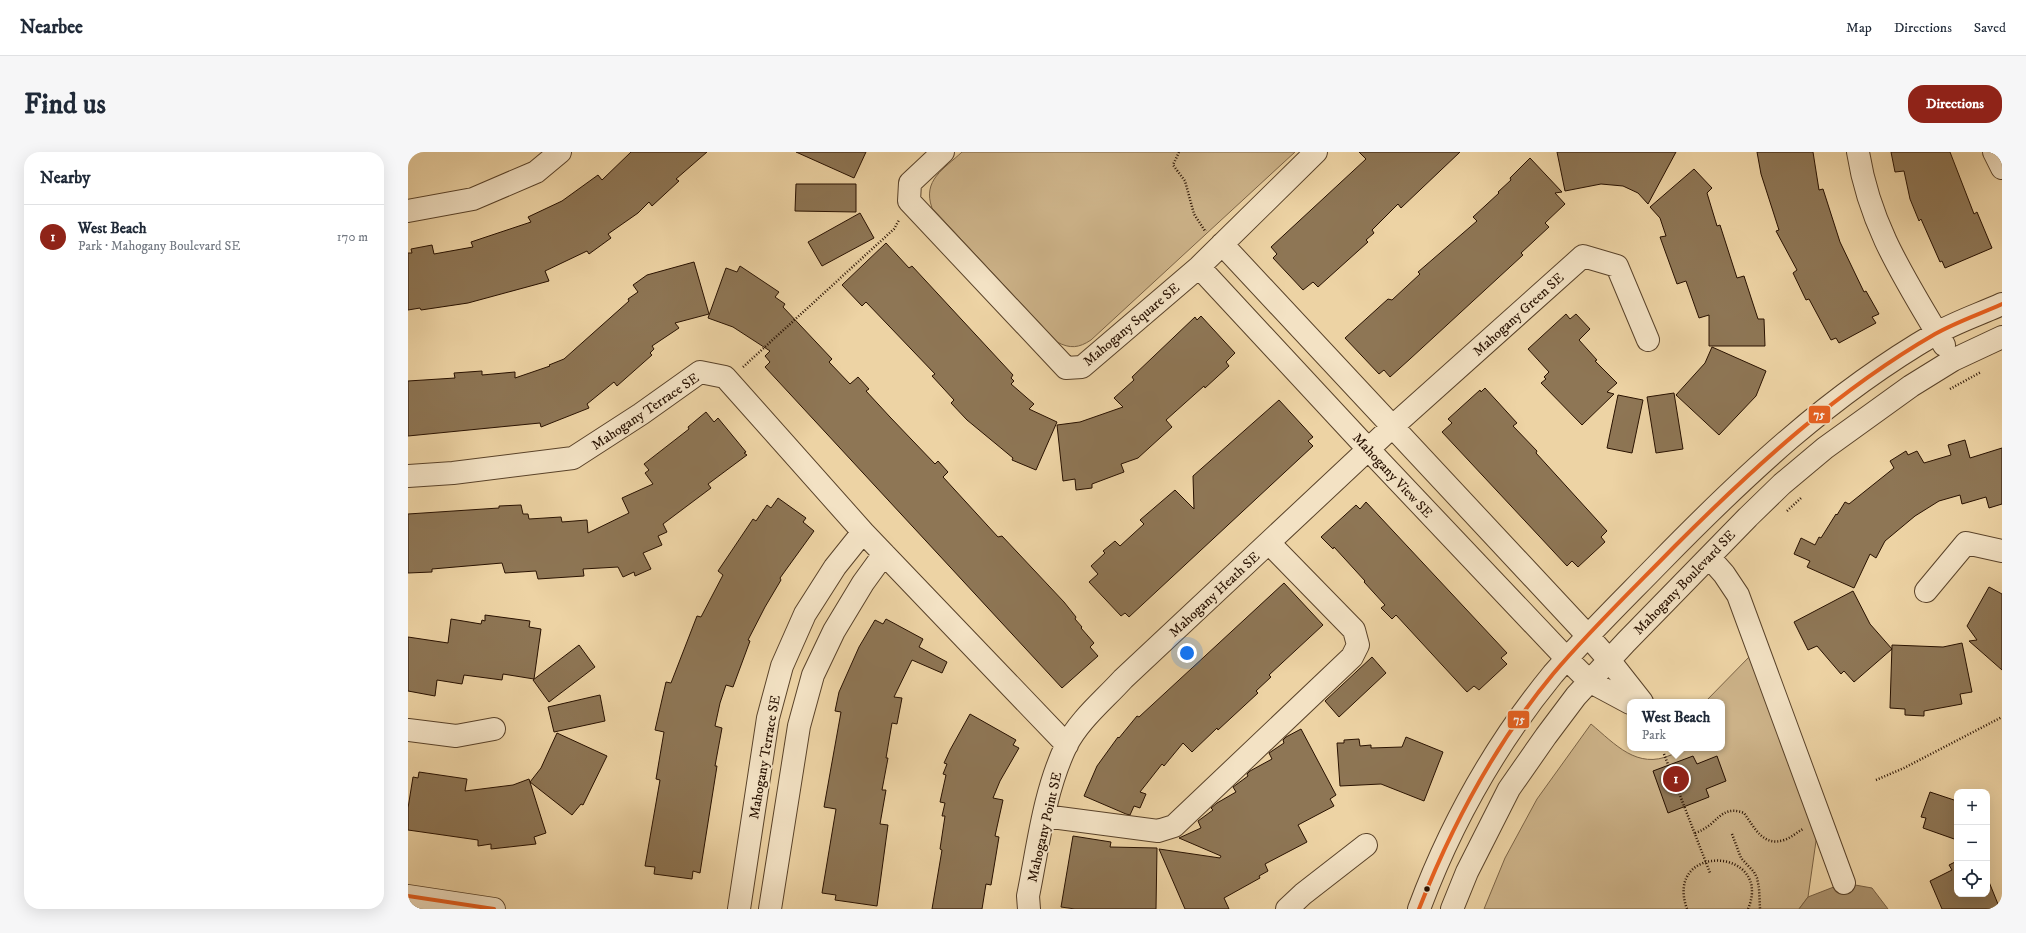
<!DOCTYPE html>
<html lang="en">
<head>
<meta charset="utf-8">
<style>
  body { margin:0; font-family:"IM FELL DW Pica",serif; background:#f6f6f7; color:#1f2937 }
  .controls { position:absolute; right:12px; bottom:12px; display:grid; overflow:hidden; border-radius:8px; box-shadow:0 4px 16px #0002 }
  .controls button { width:36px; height:36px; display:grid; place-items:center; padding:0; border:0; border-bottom:1px solid #e0e1e3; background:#fff; color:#1f2937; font:20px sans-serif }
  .you { position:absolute; left:779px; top:501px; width:14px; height:14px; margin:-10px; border:3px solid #fff; border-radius:50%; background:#1a73e8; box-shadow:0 0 0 6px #1a73e833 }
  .badge { display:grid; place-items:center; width:26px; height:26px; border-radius:50%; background:#8f2418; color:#fff; font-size:13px; font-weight:700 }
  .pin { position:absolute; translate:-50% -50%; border:2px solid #fff; box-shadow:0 1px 4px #0006 }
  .popup { position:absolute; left:1219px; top:547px; width:98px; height:52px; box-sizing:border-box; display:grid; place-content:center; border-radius:8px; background:#fff; filter:drop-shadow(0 1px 3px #0005); font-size:13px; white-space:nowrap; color:#747a83 }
  .popup b { font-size:15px; color:#1f2937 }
  .popup::after { content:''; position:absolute; left:50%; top:100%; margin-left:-8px; border:8px solid transparent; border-top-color:#fff }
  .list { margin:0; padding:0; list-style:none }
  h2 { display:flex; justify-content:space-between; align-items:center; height:52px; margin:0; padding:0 16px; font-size:17px }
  h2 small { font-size:13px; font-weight:400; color:#747a83 }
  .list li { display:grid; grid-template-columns:26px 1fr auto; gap:12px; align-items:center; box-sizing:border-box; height:64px; padding:0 16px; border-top:1px solid #e0e1e3 }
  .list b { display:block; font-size:15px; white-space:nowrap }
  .list p { margin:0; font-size:13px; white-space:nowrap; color:#747a83 }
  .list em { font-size:13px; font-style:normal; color:#747a83 }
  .icon { flex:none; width:22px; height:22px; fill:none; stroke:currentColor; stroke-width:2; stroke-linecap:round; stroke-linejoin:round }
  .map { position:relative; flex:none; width:1594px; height:757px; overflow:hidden; border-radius:16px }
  header { display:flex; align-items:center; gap:24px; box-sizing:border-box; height:56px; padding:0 20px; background:#fff; border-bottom:1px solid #e0e1e3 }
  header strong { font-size:19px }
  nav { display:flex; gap:22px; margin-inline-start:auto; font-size:14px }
  .intro { display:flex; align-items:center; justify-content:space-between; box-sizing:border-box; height:96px; padding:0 24px }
  h1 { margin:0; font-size:28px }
  .button { padding:10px 18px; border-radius:16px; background:#8f2418; color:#fff; font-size:14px; font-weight:700 }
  main { display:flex; gap:24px; padding:0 24px }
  aside { flex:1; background:#fff; border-radius:16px; box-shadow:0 4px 16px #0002 }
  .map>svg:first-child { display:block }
  .green { fill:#ccb288; stroke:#7a6244 }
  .water { fill:#aa916c; stroke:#765e41 }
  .building { fill:#8e7655; stroke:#281100 }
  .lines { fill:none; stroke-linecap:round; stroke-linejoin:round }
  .minor-casing { stroke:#594229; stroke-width:24 }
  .path { stroke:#281100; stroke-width:2.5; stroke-dasharray:1 2; stroke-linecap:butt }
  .minor { stroke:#f3e2c4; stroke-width:22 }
  .bus-1-casing { stroke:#f3e2c4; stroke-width:7 }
  .bus-1 { stroke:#e86120; stroke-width:4 }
  .bus-dot { fill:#281100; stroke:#f3e2c4; stroke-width:1.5 }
  .labels { text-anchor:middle; stroke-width:4; stroke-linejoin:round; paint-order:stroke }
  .street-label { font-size:14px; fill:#281100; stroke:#f3e2c4 }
  .line-badge { stroke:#f3e2c4; stroke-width:1.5 }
  .badge-label { font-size:11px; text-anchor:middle; font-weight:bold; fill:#fff }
</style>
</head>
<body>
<header>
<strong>Nearbee</strong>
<nav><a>Map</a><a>Directions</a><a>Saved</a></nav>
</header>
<div class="intro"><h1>Find us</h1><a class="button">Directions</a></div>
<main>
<aside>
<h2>Nearby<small></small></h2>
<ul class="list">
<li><span class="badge">1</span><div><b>West Beach</b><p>Park · Mahogany Boulevard SE</p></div><em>170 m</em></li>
</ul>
</aside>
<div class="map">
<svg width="1594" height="757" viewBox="0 0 1594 757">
  <rect width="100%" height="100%" fill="#edd3a4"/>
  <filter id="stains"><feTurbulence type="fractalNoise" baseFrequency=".005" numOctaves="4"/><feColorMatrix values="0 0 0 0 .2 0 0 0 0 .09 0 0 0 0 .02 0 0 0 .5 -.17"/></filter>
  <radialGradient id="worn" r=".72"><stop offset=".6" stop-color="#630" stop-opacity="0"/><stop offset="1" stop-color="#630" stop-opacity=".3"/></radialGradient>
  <path class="green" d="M554 0H887L683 188C671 196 662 197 649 190L524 56C514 28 536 17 554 0Z
    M1344 502 1410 675 1400 745 1391 757H1076L1097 706 1129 647 1183 572C1207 592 1229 618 1263 603 1267 601 1270 598 1274 596 1282 593 1304 596 1314 596V550H1297Z"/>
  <path class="water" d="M1436 731 1464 736 1480 757H1391L1400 745Z"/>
  <path class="building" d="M223 0H299L268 27 271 29 244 54 241 50 230 61 200 82 203 86 181 102 179 99 137 119 141 129 60 151 13 158 12 156 0 158V101H4L3 97 24 93 26 102 65 95 63 90 123 70 120 65 154 49 190 23 194 28Z
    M388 0H458L446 26Z
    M951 0H1052L993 56 990 52 964 78 966 81 958 88 960 90 910 135 905 130 895 138 865 106 869 102 863 95 958 7Z
    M1149 0H1268L1240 52 1230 41 1215 34 1193 32 1157 39Z
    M1349 0H1405L1411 38 1415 37 1432 90 1456 140 1458 139 1471 162 1464 165 1468 171 1431 191 1428 186 1423 188 1401 147 1398 148 1385 121 1389 118 1368 79 1371 78 1353 22Z
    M1483 0H1542L1566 62 1569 60 1584 96 1537 116 1534 109 1532 110 1513 67 1511 69 1502 47 1496 19 1487 20Z
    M1122 6 1154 40 1147 41 1157 52 1137 71 1141 75 1113 101 1115 103 1002 207 982 225 976 218 971 222 937 186 980 147 984 148 1012 122 1010 120 1069 69 1065 65 1091 41 1090 40 1103 28 1102 26Z
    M1286 17 1304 36 1299 41 1309 74 1312 73 1329 126 1336 124 1350 167H1356L1357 194H1301V163L1291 166 1278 129 1269 132 1252 85 1258 84 1252 66 1242 55Z
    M388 32H448V60L387 59Z
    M452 61 466 86 414 114 400 90Z
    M478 91 501 116 504 114 605 223 603 226 606 229 603 232 626 252 621 257 649 270 628 318 604 308 605 306 559 268 543 251 546 248 524 224 527 222 458 150 454 154 434 133Z
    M286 110 301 162 267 171 271 176 244 194 246 197 242 201 244 203 209 234 206 230 179 252 181 256 133 275 132 271 0 284V229L47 226 46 221 74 219V223L107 220V226L142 214 141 213 156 207 221 149 220 147 230 140 225 133 239 123Z
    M332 114 371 140 367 145 377 152 375 155 424 207 421 210 442 232 450 225 461 237 458 239 482 265 527 312 530 309 540 320 535 325 590 385 594 384 656 450 668 465 667 467 674 475 673 476 686 491 682 495 690 504 654 536 357 215 362 210 357 204 362 199 325 175 300 166 318 116 329 120Z
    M1158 162 1162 167 1168 162 1182 177 1171 188 1189 208 1187 209 1209 231 1199 240 1206 242 1174 273 1133 231 1138 227 1136 225 1141 220 1120 197Z
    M793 164 827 201 818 210 821 214 797 236 796 234 758 268 764 275 730 306 713 312 716 320 684 332V336L668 338 667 327 655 329 649 273 672 270 715 255 706 246 726 228 724 225 787 165 789 168Z
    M1304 195 1358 219 1348 244 1311 283 1268 243 1297 211Z
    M1077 236 1109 271 1105 274 1129 299 1128 301 1199 379 1193 385 1197 390 1170 415 1164 409 1159 414 1034 280 1044 271 1040 267 1072 238 1073 240Z
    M1266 241 1275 297 1248 301 1239 245Z
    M1210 243 1235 248 1224 301 1199 296Z
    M871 248 905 285 900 289 905 294 721 465 717 461 713 464 681 430 690 422 683 414 697 401 695 399 707 389 712 394 736 372 732 368 767 338 786 357 785 324Z
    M298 260 306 270 310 266 338 300 336 301 339 303 300 332 303 336 255 372 259 380 250 384 254 393 235 401 243 417 227 424 226 420 215 425 210 415 175 417 176 424 130 427 128 419 97 421 94 411 24 417V420L0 421V362L91 356V354L113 353 115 362H120L121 367 153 365 154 370 179 368 180 381 221 361 214 346 245 332 237 321 241 318 236 312 281 277 280 275Z
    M1557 288 1562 306 1594 296V352L1581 356 1578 345 1554 352 1552 343 1531 349 1507 364 1477 389 1468 406 1462 402 1446 436 1399 415 1402 409 1386 402 1393 386 1407 393 1411 385 1413 386 1428 362 1429 363 1437 350 1441 352 1486 316 1482 309 1498 299 1500 303 1509 299 1516 311 1543 303 1540 293Z
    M370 346 398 366 395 370 406 379 372 426 373 428 357 455 340 488 342 489 325 535 318 533 312 551 307 574 314 576 307 614H309L292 721 285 719 284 727 246 722 247 715 237 714 252 628 248 627 256 580 247 578 258 530 263 531 289 464 293 465 315 423 310 419 345 367 348 369 359 353 363 356Z
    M958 350 1099 501 1093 506 1099 512 1071 538 1066 534 1059 540 988 463 984 467 973 456 977 453 956 430 957 429 926 395 925 397 913 385 948 353 952 357Z
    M876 431 915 473 861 523 863 525 848 539 850 541 810 578 809 576 784 600 775 591 756 614 754 612 732 640 738 642 732 656 726 654 722 663 718 662 676 644 689 614 710 585 711 586 729 564 731 565Z
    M1581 435 1594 442V518L1561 489 1569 488 1559 474Z
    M1445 439 1462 472 1484 497 1446 530 1436 519 1433 522 1409 494 1400 498 1386 470Z
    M77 463 122 469 121 475 133 477 126 527 95 522 94 528 56 523 54 532 29 528 27 544 0 539V485L40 491 43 467 73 472 74 468 77 469Z
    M478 467 515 487 511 495 539 510 534 521 504 508 486 545 494 546 489 572 484 571 478 606H480L474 638H478L472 672 480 673 469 754 427 748 428 743 414 741 428 657 416 655 433 560 427 559 431 540 451 495 467 468 475 472Z
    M1554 491 1564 540 1552 542 1554 552 1516 559V564L1497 563V557L1482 556 1484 493 1535 495Z
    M171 493 187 515 141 550 125 528Z
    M964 505 978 521 931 565 917 549Z
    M192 543 197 569 146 580 140 555Z
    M562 562 608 588 605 593 611 596 592 629 585 646 595 648 587 684 591 685 583 733 578 732 574 757H524L534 698 532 697 537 664H534L537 651 532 650 538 623 535 622 539 612 536 611 542 598Z
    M893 577 928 643 922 647 926 654 890 673 899 690 857 712 860 719 851 724 852 726 816 746 821 757H777L751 697 812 706 813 704 771 686 793 676 790 669 805 658 803 656 809 651 828 640 825 635 840 624 839 622 842 619 864 607 861 601 876 591 875 588 878 585Z
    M149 581 199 604 175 653 173 652 164 663 122 630 133 616Z
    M998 585 1035 600 1016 649 973 632 932 634 929 591H936V588L951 587 952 594 963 593V596L994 595Z
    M1285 604 1289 612 1309 604 1318 629 1298 637 1301 645 1260 661 1245 619Z
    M11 620 59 627 57 639 105 633 121 627 138 681 126 685 128 692 83 697V692L70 694V688L0 678V656L5 625 10 626Z
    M1522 640 1549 649V688L1515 676 1518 666 1513 665Z
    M665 684 703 690 702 695 749 696 748 757H667L653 755Z
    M1549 709V742H1579V725L1592 757H1534L1522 729 1544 718 1541 713Z"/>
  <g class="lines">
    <g class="minor-casing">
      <path id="minor" d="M535 0 502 31 501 49 658 216 674 215 791 115 908 0
        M1450 0C1462 76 1498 128 1536 193
        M1586 0 1594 16
        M0 59 65 47 128 20 152 0
        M814 92 1180 484 1201 508 1234 550
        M791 115 961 298 1159 507 1181 529 1222 551
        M0 324 45 321 165 306 233 262 292 220 317 225 455 380 659 593
        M1301 405 1316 422 1330 443 1436 731
        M1518 439 1558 391 1594 399
        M0 578 48 584 86 577
        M636 664 750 679 766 674 944 505 950 493 946 478 861 391
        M0 744 86 757
        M331 757 360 566 374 514 397 462 427 415 455 380
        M362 757 391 574 405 523 426 479 455 431 476 402
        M621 757 620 744C630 695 636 640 658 594 671 568 696 548 715 527L984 275 1175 104 1209 114 1240 188
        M879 757 895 742 958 693
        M1011 757C1043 671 1087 593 1145 522 1179 483 1216 447 1252 410 1337 323 1422 243 1527 182 1548 170 1572 162 1594 152
        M1044 757 1059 720 1101 637 1138 584 1168 544 1218 490 1340 365 1374 332 1417 296 1503 234 1545 208 1594 185"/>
    </g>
    <path class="path" d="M771 0 765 13 777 29 786 62 797 79 798 78
      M335 215 486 77 491 68
      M1542 237 1573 220
      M1379 359 1393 346
      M1256 602 1302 721
      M1468 628 1496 616 1594 565
      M1287 681C1293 679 1298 676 1303 672 1314 662 1320 655 1336 661 1346 675 1355 695 1376 688 1383 686 1389 680 1395 677
      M1324 682 1333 706 1346 720 1349 726 1351 736 1352 757
      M1279 757C1255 690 1366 695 1340 757"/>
    <use href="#minor" class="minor"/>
    <g class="bus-1-casing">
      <path id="bus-1" d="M0 744 86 757
        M1011 757C1044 673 1087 592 1145 522 1183 477 1226 436 1267 394 1346 315 1430 238 1527 182 1548 170 1572 162 1594 152"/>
    </g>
    <use href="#bus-1" class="bus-1"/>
  </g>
  <circle class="bus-dot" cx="1019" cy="737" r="3.5"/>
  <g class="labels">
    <g class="street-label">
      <text transform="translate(1110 162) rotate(-42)" y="5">Mahogany Green SE</text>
      <text transform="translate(723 172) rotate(-40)" y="5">Mahogany Square SE</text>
      <text transform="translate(237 259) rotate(-34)" y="5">Mahogany Terrace SE</text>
      <text transform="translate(985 323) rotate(47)" y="5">Mahogany View SE</text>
      <text transform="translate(1276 430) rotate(-46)" y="5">Mahogany Boulevard SE</text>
      <text transform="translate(806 442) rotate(-43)" y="5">Mahogany Heath SE</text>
      <text transform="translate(356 605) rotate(-80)" y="5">Mahogany Terrace SE</text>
      <text transform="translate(636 675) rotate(-77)" y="5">Mahogany Point SE</text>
    </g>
  </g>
  <g class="line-badge">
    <rect x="1400" y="253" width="23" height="19" rx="4" fill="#e86120"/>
    <rect x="1099" y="558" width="23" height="19" rx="4" fill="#e86120"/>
  </g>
  <g class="badge-label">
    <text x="1411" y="266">75</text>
    <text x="1111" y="571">75</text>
  </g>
  <rect width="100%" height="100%" filter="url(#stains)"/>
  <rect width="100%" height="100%" fill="url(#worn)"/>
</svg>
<div class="controls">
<button>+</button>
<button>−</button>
<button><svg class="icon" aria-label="locate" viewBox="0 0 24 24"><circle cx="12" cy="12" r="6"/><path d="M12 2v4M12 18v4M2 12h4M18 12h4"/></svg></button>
</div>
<div class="you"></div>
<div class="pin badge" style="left:1268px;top:627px">1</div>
<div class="popup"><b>West Beach</b>Park</div>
</div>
</main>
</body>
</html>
